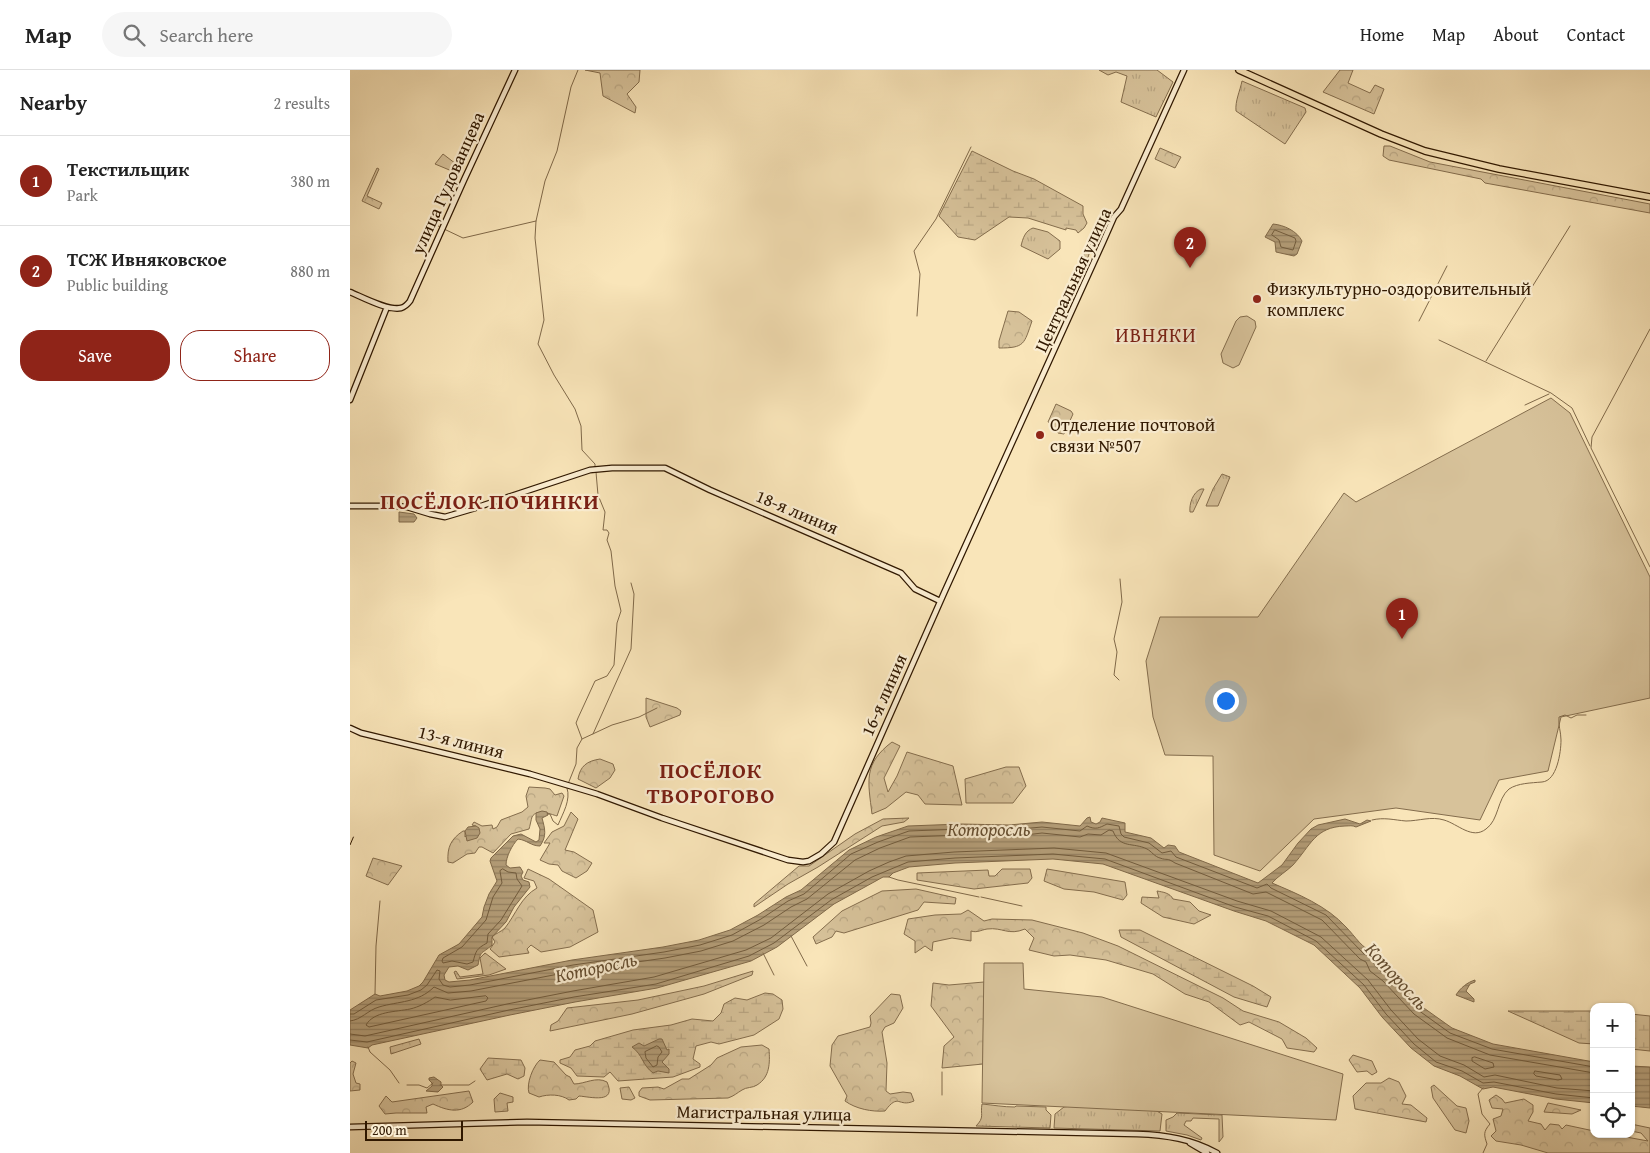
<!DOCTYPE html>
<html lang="en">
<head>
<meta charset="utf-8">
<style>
  body { margin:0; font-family:"Gentium Book Plus",serif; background:#f6f6f6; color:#222 }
  .controls { position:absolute; right:15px; bottom:15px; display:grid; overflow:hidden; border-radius:10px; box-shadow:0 1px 4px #0004 }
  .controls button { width:45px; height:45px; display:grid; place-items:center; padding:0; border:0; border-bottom:1px solid #e0e0e0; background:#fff; color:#222; font:25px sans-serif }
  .scale { position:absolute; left:15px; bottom:12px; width:98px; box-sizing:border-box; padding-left:5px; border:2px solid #301800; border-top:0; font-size:14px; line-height:18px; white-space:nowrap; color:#301800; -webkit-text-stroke:4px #fbeed2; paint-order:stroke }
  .you { position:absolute; left:875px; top:630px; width:18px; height:18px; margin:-12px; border:4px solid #fff; border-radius:50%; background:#1a73e8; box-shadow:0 0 0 8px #1a73e833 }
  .badge { display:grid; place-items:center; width:32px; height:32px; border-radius:50%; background:#8f2418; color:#fff; font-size:16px; font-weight:700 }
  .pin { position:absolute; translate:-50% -41px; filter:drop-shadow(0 1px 2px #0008) }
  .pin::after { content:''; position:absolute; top:26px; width:18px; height:15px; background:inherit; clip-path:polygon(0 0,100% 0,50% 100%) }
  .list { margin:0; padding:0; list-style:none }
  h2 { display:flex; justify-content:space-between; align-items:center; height:65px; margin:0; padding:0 20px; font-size:21px }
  h2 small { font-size:16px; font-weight:400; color:#767676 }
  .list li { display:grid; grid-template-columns:32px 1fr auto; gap:15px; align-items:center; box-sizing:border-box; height:90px; padding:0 20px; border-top:1px solid #e0e0e0 }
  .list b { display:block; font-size:19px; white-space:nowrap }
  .list p { margin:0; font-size:16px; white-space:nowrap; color:#767676 }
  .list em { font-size:16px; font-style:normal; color:#767676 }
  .actions { display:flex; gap:10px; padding:15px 20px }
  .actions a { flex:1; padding:11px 0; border:1px solid #8f2418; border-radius:20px; text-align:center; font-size:18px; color:#8f2418 }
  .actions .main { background:#8f2418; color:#fff }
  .icon { flex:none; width:28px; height:28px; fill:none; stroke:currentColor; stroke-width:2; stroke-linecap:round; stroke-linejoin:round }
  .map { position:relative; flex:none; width:1300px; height:1083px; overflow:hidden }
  header { display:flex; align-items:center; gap:30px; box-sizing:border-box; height:70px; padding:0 25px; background:#fff; border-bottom:1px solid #e0e0e0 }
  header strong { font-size:24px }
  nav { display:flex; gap:28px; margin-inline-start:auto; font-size:18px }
  .search { width:350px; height:45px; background:#f6f6f6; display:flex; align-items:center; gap:12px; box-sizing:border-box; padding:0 18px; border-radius:28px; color:#767676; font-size:19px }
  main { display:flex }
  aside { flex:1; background:#fff }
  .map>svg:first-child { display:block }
  .grass { fill:url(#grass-tufts); stroke:#846d4d }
  .forest { fill:url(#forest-crowns); stroke:#846d4d }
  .wetland { fill:url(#wetland-marsh); stroke:#846d4d }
  .garden { fill:#d7c29a; stroke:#846d4d }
  .water { fill:url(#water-rules); stroke:#806949 }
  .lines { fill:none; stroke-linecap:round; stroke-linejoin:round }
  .shore { stroke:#725c3d; stroke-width:1 }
  .stream { stroke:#806949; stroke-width:1 }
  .secondary-casing { stroke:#301800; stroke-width:7 }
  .highway-casing { stroke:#301800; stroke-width:8 }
  .secondary { stroke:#fbeed2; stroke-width:4.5 }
  .highway { stroke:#f9e5b9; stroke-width:5.5 }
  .rail { stroke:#301800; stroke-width:1; stroke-dasharray:9 9; stroke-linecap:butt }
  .poi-dot { fill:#8f2418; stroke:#fbeed2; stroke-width:2 }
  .labels { text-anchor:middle; stroke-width:4.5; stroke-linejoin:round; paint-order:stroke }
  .street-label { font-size:18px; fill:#301800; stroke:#fbeed2 }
  .poi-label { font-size:18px; fill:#301800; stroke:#fbeed2; text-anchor:start }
  .water-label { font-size:19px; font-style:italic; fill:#654e31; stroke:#fbeed2 }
  .quarter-label { font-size:20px; letter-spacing:1px; fill:#7a1f14; stroke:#fbeed2 }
  .district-label { font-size:22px; font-weight:bold; letter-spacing:1px; fill:#7a1f14; stroke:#fbeed2 }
</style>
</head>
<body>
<header>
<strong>Map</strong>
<div class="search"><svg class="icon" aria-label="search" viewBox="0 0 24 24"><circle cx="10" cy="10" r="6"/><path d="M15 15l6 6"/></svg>Search here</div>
<nav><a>Home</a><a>Map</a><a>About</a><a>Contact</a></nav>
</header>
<main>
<aside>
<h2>Nearby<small>2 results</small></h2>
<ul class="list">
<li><span class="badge">1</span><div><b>Текстильщик</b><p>Park</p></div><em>380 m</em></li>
<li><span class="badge">2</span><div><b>ТСЖ Ивняковское</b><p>Public building</p></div><em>880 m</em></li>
</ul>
<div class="actions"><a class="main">Save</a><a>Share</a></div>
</aside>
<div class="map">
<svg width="1300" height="1083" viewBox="0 0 1300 1083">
  <defs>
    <pattern id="grass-tufts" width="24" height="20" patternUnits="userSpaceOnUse" patternTransform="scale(1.25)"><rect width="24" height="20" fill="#d7c29a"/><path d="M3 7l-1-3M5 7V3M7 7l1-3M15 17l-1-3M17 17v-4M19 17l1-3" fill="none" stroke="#b9a683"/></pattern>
    <pattern id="forest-crowns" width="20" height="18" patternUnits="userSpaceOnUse" patternTransform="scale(1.25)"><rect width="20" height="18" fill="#d7c29a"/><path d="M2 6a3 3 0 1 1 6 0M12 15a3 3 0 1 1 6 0" fill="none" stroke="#b9a683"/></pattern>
    <pattern id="wetland-marsh" width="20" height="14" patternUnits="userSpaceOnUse" patternTransform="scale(1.25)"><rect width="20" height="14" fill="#d7c29a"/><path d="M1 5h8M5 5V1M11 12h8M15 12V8" fill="none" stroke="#b9a683"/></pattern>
    <pattern id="water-rules" width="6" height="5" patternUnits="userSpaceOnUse" patternTransform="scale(1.25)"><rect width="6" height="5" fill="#b59f7a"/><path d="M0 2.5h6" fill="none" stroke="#948162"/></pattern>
  </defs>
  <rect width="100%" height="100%" fill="#f9e5b9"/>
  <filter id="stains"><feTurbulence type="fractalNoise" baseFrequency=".004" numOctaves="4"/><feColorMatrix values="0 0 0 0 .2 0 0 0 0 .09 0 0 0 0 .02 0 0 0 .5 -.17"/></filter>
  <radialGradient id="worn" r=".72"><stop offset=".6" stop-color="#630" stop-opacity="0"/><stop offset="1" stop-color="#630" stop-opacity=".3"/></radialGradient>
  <path class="grass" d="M749 0H807L823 12 806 47 771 32 777 6 766 2 758 5Z
    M892 11 955 38 956 42 935 74 886 41C885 31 890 21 892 11Z
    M683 158 698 162 710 171V179L698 189 671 176C673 168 675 161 683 158Z
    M872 404 880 407 868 436H856L863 419Z
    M851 419H854L843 442H840C839 434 843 422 851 419Z
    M632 1034C643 1035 653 1037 665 1037L666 1036 696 1037V1040L701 1045 700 1058 626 1056C635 1047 630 1045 632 1034Z
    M728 1035 805 1040 812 1044 810 1061 704 1058 705 1044 714 1037Z
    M827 1043 872 1045 873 1067 869 1072V1049L843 1048 841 1051H836L834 1055 852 1068 851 1070 837 1065 816 1061V1050L823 1047Z"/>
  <path class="forest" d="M235 0H290L289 12 277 24 286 37 285 43 253 26 250 3Z
    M990 0H1003L998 13 1020 23 1025 15 1034 19 1024 44 973 22Z
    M1034 76H1040L1080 92 1300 134V143L1135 113 1131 109 1039 90 1033 86Z
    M810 78 831 87 825 98 805 89Z
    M93 84 110 97 109 104 85 94Z
    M27 98 29 99 17 126 32 133 29 139 12 131Z
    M743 163 744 168 735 197 730 204 727 202Z
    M716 225 722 228 712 249 705 247 712 229Z
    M658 241 669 242 682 251C674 274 675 278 649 278V271Z
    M706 334 721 341 723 344 714 364 708 363 704 358V356L698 352Z
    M296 628 327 638 331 641 330 645 300 657 296 647Z
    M542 672 550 676 534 708 538 722 547 706 557 682 603 696 612 735 575 734 568 725 556 722 536 738 522 744C518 711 513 694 542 672Z
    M250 689 263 694 265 700 260 708 246 718 228 709C230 696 237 691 250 689Z
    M656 697H669L676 716 663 733H616L615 709Z
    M179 717 195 718 200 719 205 725 212 723 214 726 207 746C200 744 187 738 182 747 181 750 180 756 179 759L161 764 143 783 132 777H129L125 783 117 784 103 793 98 792C97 777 101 769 113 761H115V767L126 756 122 755 124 752 132 756 142 755 143 759 147 757 151 750 172 742 178 737 176 726Z
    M221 742 228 749 215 780 224 782 242 793 237 801 226 808 212 801 208 795 199 794 190 790 200 773H194L202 762 214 756Z
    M559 748 554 752 532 756 468 797 438 814 404 837V834L449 796H459L505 764 533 749Z
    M23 788 52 796 38 815 16 806Z
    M178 799 199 809 243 840 248 862 220 877 191 882 181 875 177 879 179 883 149 887 140 879 145 872 142 867C146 863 151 862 155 858 166 844 171 827 187 818L184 811 174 808Z
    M652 799H680L682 808 678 813 624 819 567 810V803L638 800 639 806H645Z
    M697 799 775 812 777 825 773 830 744 822 714 819 694 811Z
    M566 819 606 828 605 834 574 832 568 840 494 863 486 861 482 867 466 874 463 867 492 841 532 821Z
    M807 821C813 822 820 823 823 829L840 832 849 841 861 845 844 854 813 847 791 833 792 827 809 828Z
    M618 840 634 851 642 849 682 850 733 863 768 876 873 928 893 941 929 952 956 968 967 978 964 982 937 978 932 969 899 952 890 955 859 932 835 924 803 904 756 890 720 885 704 886 679 880 684 868 675 859C658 866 653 857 637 859 631 860 627 863 621 861V871L602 868 583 872 582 881 575 876 565 883V871L554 864 558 849 585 845 611 844Z
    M135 883 156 899 139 905 107 909 104 902 106 901 110 907 133 904 130 888Z
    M403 901 402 905 354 924 282 944 200 961 201 955 208 951 217 938 288 930 354 916Z
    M634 912 633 994 592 998 594 976 604 967 581 936 583 913 599 915Z
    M541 924 550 925 553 938 544 953 535 957 532 962 537 993 536 1021 540 1024 553 1022 561 1023 564 1031C548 1038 549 1022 535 1041 522 1042 506 1039 495 1031L497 1026 480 996 482 975 488 966 520 957 521 953 520 946Z
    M69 969 71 974 41 984 40 977Z
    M412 975 419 979C420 993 420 1007 407 1015 403 1018 396 1017 392 1020 387 1023 384 1026 378 1028L300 1030 289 1026V1022L292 1018 308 1017 314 1019 332 1009H339L361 995 367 988 391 977Z
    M1003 985 1022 991 1027 1002 1022 1005 1017 1001 1007 1002 999 990Z
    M190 990 204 992 216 1005 220 1007 224 1014C235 1014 246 1006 257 1012 267 1034 241 1027 229 1026L226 1029 219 1030C211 1024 198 1024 189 1027L179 1023C176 1014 183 996 190 990Z
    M2 991 6 993 3 1004 6 1013 10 1014V1020L0 1021V993Z
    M1039 1008 1049 1012 1056 1026 1052 1034 1061 1035 1077 1048 1076 1052 1005 1039 1003 1026 1016 1013H1031Z
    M1084 1015 1107 1036 1116 1038 1119 1051 1116 1063 1105 1060 1083 1028 1081 1017Z
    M279 1017 285 1028 281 1030 272 1029 270 1018Z
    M119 1021 123 1032C111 1044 98 1041 83 1034L76 1037 77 1043H46L35 1044 29 1036 36 1026 42 1032Z
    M150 1023 163 1027V1032L157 1033 158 1041 145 1042 144 1029Z
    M1146 1025 1152 1029 1155 1033 1174 1029 1183 1035V1042L1178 1051 1191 1054 1195 1060 1200 1054 1209 1055 1212 1059 1216 1055 1244 1061V1064H1260L1298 1071 1291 1063 1281 1061V1054L1300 1058V1083H1198L1171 1075 1146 1071 1141 1066 1146 1061 1143 1049 1151 1046 1153 1039 1142 1038 1139 1030Z
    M1198 1033 1231 1040 1222 1044 1194 1042Z"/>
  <path class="wetland" d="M622 81 663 101 684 109 733 136V144L737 153 734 158 728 163 726 160 716 158V160L678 148 659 147 625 170 608 167 589 146Z
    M769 860H790L903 916 921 927 917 937 884 927 771 867Z
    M415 923 423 924 432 930 433 939 429 949 404 965 369 974 361 972 346 976 343 989 350 994V997L323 1007 268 1011 260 1002 254 1007 227 1006 221 998 210 993V990L220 987 225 980 240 976 245 971 283 960 321 955 342 949 363 951 371 943 374 934 385 928 397 930Z
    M1158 941H1244V974L1229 973Z
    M1281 944 1300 946V981L1281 979Z
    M138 988 171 990 175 998 174 1006 168 1009 157 1004 137 1010 130 999Z"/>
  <path class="garden" d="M897 246 905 251 906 257 889 295 883 298 873 293 871 284 886 251 890 247Z
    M1201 328 1220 343 1300 507V628L1211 647 1198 701 1149 710 1130 750 1046 738 964 749 910 801 864 785 863 686 815 685 803 647 796 591 810 547H908L994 423 1006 432Z
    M634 893H673L674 919 752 927 993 1004 986 1050 632 1033Z"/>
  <path class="water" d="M923 154C934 155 947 161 952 171L947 184 944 186 926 182 925 172 915 167Z
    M49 442 64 444 67 448 64 452H49Z
    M192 741 197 742 198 745 192 748C195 759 197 766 190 776 181 776 177 770 168 769 162 775 156 787 156 795L160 798 170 797 173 802 171 806 173 810 179 812 180 817 164 837 156 852 142 867V875C131 885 131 879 128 895L118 900 108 896 99 897 94 905 95 910 99 912 120 910 222 890 313 877 349 870 380 860 408 845 436 827 451 820 499 780 526 767 558 756 611 754 659 755 692 752 730 756 737 748 740 747 741 752 746 754 750 752 752 748 775 753V762L801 768 814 778 818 775 825 776 829 782 908 813 932 795 948 773 961 759 968 755 995 749 1010 754 1017 750 1021 751 1006 757C1002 755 1000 756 995 756 965 757 961 775 943 795 937 801 928 806 922 813 948 824 977 836 996 857 1005 866 1013 880 1025 883L1028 893 1037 900 1042 898 1044 907 1071 936 1102 958 1143 974 1244 992V1033L1206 1029 1143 1017 1133 1019 1110 1006 1084 996 1061 978 1032 947 1010 918 964 875 916 851 884 841 753 794 703 789 605 793 559 797 543 803 539 807H533L524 812 484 834 427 877 401 891 307 918 225 932 160 945 22 975 18 978 0 975V940L25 924 30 926 57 921 69 916 73 912 89 885 109 874 132 847 134 837 139 824 147 811 140 791 141 788 163 766 171 764 186 772 189 770 190 759 186 750V743Z
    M126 756 129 758 130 763 127 768 117 771 115 761 118 757Z
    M1125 910V912L1120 914 1116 921 1124 929V932L1106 925C1110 918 1118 912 1125 910Z
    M309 969H312L317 980 319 979V984L312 992 319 999V1003L308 1001 303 1003C292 995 293 985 282 977L289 973 294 976Z
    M1281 996 1300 997V1038L1281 1036Z
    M84 1007 91 1012V1015L93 1017 88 1022 76 1021 82 1016V1013L79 1010V1008Z"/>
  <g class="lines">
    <path class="shore" d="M925 160 945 168 946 171 943 180 931 177 929 170 922 165Z
      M153 799 158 802 166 803 167 809 172 816 151 850 138 864 137 873C126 879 126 881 123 892L117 894 102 891 93 893 92 891 93 888 112 877 136 850 143 827 152 813 150 801Z
      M136 926 138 928 136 931 19 957 16 955C24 941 46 942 60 939 69 937 78 932 85 927L100 930Z
      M0 944H4L26 930 58 925 71 920 77 915 87 900 90 901 89 909 93 915 100 917 120 915 223 895 314 882 350 875 382 865 411 849 438 831 454 824 501 784 528 772 559 761 611 759 659 760 692 757 730 761 737 756C746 760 749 758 757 754L769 756 771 764 774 767 799 773 812 783 821 781 826 787 907 818 917 814 921 818 976 845 1014 884 1021 887C1026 903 1036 901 1040 910L1068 940 1100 963 1142 979 1244 997
      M0 951C11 950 18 940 29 937 49 931 68 933 84 917L98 923 121 921 224 901 315 888 351 881 383 871 414 855 441 837 457 829 505 790 530 778 560 767 611 765 659 767 692 763 730 767 738 764 751 765 759 760 763 761C770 779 783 772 797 779 801 781 805 787 810 788 818 791 816 787 825 793L903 824 916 822 972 850 1010 889 1016 892 1020 901 1033 911 1064 944 1097 968 1140 985 1244 1003
      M0 964 15 966 157 934 223 921 304 907 396 880 421 868 478 824 519 801 539 792 556 786 604 782 704 778 756 783 887 831 921 841 971 867 1018 910 1041 940 1068 969 1090 986 1114 995 1134 1007 1145 1005 1207 1018 1244 1021
      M0 970 17 972 159 940 224 927 306 914 399 886 424 873 481 830 522 807 558 792 605 788 703 784 755 789 885 837 918 846 966 871 1014 915 1036 944 1064 974 1086 992 1112 1001 1133 1013 1144 1012 1206 1024 1244 1028
      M307 976 309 977 312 982 308 987 307 995 303 997 296 988 295 982Z
      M1125 987 1143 993 1144 997 1135 999 1122 991V988Z
      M1185 1001 1210 1005 1212 1009 1208 1010 1186 1006 1184 1004Z"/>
    <path class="stream" d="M228 0 221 17 207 81 195 111 186 151 185 168 194 250 188 274 204 305 225 339 231 356 232 380 245 394V398
      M79 149 91 158
      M94 159 113 168 186 151
      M567 246 570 204 564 181 586 149 621 77
      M1069 251 1097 196
      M1300 259 1242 367 1241 378 1300 497
      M1089 270 1201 323 1222 338 1240 376
      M1136 291 1220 156
      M1175 335 1199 324
      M769 610 764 605 767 582 764 569 772 532 770 509
      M243 664 281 579 284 524 281 513
      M232 669 262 655 289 647 307 638
      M218 714 226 694 227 678 232 669 226 653 228 648 245 611 257 606 264 595 267 553 271 541 265 516 261 481 257 470 259 463 257 460H253L255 442 248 425 246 402
      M197 744H200L203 751 208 755C213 743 221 730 217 718
      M1022 750C1034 747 1044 750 1056 751 1069 751 1081 746 1094 750 1108 754 1122 770 1136 759 1149 750 1147 729 1159 719 1168 713 1181 713 1192 712 1207 711 1211 682 1211 670 1211 662 1208 655 1209 647L1215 645 1221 648 1227 645H1236
      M539 807 548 810 629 827
      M631 827 672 836
      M441 866 457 896
      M413 883 424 905
      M25 924 26 876 30 831
      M18 977 20 982 40 1000 49 1013
      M57 1015H69L77 1018 83 1013
      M90 1015H119L125 1011
      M1133 1018 1128 1024 1132 1044 1140 1054C1133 1062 1134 1065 1137 1074L1133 1083
      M592 1025V1002"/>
    <g class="secondary-casing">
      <path id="secondary" d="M0 222C12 227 38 241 51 238 55 237 57 235 60 231L114 110 165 0
        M0 330 37 237
        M0 436H45L57 437 80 444 95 447 122 439 240 400 262 398H315L360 420 551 503 565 519 590 531
        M0 658 11 663 180 704 247 724 312 748 438 790 453 792 459 791 471 784 484 772 594 523 753 172 764 147 771 139 834 0
        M0 1057 177 1052 787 1064C816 1065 842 1069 867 1083
        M840 1073 857 1083"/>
    </g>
    <g class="highway-casing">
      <path id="highway" d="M889 0 1031 64 1075 81 1149 99 1300 127"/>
    </g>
    <use href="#secondary" class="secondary"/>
    <use href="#highway" class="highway"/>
    <path class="rail" d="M0 775 6 761"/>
  </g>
  <g class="poi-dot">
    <circle cx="907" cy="229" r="5"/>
    <circle cx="690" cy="365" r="5"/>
  </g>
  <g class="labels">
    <g class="street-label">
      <text transform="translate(98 113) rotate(-66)" y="6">улица Гудованцева</text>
      <text transform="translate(723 210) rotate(-65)" y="6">Центральная улица</text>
      <text transform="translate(447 442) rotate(23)" y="6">18-я линия</text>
      <text transform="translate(534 625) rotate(-66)" y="6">16-я линия</text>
      <text transform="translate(111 672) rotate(14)" y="6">13-я линия</text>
      <text transform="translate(414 1043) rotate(1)" y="6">Магистральная улица</text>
    </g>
    <g class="poi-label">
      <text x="917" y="225">Физкультурно-оздоровительный<tspan x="917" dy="21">комплекс</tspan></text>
      <text x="700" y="361">Отделение почтовой<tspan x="700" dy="21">связи №507</tspan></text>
    </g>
    <g class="water-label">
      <text x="639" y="766">Которосль</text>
      <text transform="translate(246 897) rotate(-12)" y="7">Которосль</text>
      <text transform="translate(1047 906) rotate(48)" y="7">Которосль</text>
    </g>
    <g class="quarter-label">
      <text x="806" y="272">ИВНЯКИ</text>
    </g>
    <g class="district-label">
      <text x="140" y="439">ПОСЁЛОК ПОЧИНКИ</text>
      <text x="361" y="708">ПОСЁЛОК<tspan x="361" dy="25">ТВОРОГОВО</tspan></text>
    </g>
  </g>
  <rect width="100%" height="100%" filter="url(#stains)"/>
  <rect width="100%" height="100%" fill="url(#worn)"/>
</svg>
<div class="controls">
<button>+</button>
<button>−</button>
<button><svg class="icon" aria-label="locate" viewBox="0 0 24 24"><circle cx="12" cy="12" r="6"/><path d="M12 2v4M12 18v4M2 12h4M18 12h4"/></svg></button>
</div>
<div class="scale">200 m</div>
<div class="you"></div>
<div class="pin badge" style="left:1052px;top:569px">1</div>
<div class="pin badge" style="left:840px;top:198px">2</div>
</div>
</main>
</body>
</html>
